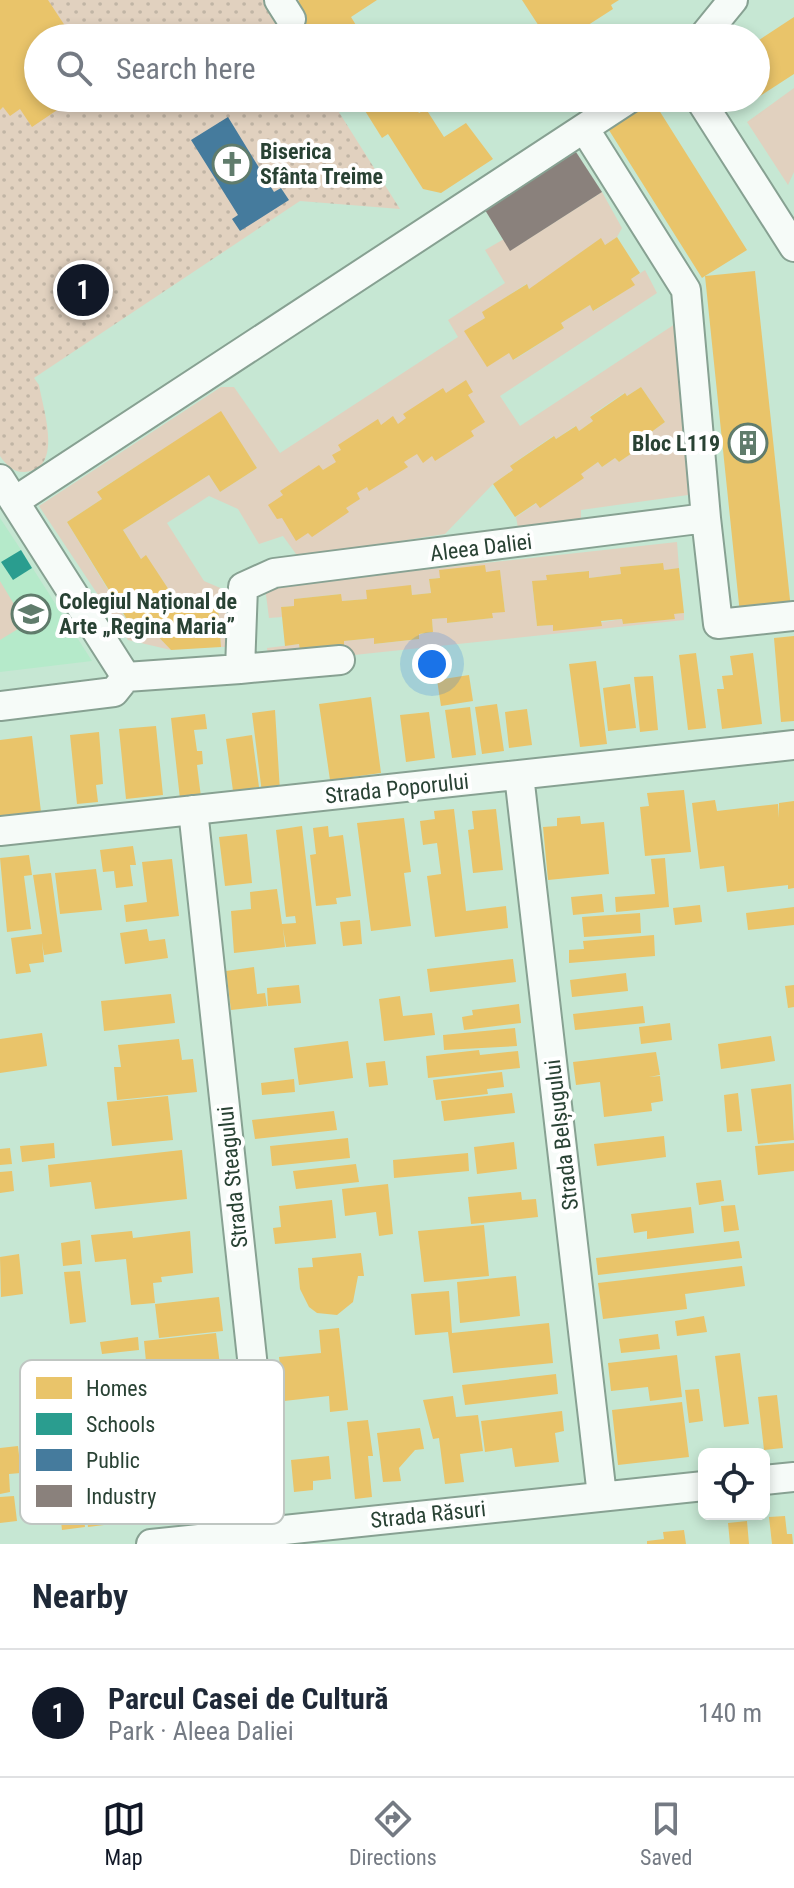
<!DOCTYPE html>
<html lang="en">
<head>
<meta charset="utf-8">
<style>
  body { margin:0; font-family:"Roboto Condensed",sans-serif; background:#f6f6f7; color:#1f2937 }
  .controls { position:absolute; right:24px; bottom:24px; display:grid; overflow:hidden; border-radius:12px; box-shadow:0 4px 12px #0003 }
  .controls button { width:72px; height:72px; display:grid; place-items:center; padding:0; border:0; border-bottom:2px solid #e0e1e3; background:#fff; color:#1f2937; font:40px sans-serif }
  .you { position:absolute; left:432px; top:664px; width:28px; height:28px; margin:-20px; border:6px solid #fff; border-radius:50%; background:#1a73e8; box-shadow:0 0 0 12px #1a73e833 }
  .badge { display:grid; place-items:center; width:52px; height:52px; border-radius:50%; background:#111827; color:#fff; font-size:26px; font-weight:700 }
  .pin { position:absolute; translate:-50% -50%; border:4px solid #fff; box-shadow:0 2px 8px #0006 }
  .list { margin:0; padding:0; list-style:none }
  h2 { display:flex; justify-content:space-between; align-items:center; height:104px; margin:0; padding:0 32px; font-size:34px }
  h2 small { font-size:26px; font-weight:400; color:#747a83 }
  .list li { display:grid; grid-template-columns:52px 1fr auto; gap:24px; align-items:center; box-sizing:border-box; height:128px; padding:0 32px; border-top:2px solid #e0e1e3 }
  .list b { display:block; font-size:30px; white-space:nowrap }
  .list p { margin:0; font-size:26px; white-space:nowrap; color:#747a83 }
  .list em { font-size:26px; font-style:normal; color:#747a83 }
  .icon { flex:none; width:44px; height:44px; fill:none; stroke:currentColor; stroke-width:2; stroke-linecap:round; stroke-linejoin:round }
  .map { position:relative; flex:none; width:794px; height:1544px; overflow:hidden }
  .search { position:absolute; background:#fff; box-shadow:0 4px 12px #0003; left:24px; right:24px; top:24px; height:88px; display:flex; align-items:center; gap:20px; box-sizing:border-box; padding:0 28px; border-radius:44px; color:#747a83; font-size:30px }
  .sheet { height:232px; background:#fff }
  nav { display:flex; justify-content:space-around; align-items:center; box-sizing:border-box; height:112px; border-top:2px solid #e0e1e3; background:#fff; font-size:22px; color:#747a83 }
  nav a { display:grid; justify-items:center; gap:4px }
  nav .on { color:#111827 }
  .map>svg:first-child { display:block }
  .built { fill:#b5eaca }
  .grass { fill:url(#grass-dots) }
  .garden { fill:#e1d1bf }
  .homes { fill:#e9c46a }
  .schools { fill:#2a9d8f }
  .public { fill:#457b9d }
  .industry { fill:#8a817c }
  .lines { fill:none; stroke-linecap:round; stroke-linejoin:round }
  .minor-casing { stroke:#87a192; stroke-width:32 }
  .minor { stroke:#f6fbf8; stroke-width:28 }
  .labels { text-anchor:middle; stroke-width:8; stroke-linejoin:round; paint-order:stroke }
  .poi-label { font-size:22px; font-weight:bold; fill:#294234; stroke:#fff; text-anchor:start }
  .street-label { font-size:22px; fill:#294234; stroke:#fff }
  .key { fill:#fff; stroke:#bfc6c2; stroke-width:2 }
  .key-label { font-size:22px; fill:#294234 }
</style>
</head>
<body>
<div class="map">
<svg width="794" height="1544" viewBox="0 0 794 1544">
  <defs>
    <pattern id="grass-dots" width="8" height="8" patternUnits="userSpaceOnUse" patternTransform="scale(2)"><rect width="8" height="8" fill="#e1d1bf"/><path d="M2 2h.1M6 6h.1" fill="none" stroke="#c1b5a5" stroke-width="1.8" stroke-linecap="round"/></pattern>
  </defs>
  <rect width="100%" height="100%" fill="#c6e7d3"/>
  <path class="built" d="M0 518 21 550 92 661 0 672Z"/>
  <path class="grass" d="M0 0H299L295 14 283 24 292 38H38V98H330L400 209 300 201 34 378 39 385C43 409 64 469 25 472 14 473 6 465 0 456Z"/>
  <path class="garden" d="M794 88V172L788 185 747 122Z
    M602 192 622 228 617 237 605 245 600 239 530 289 526 284 483 312 485 318 465 331 509 353 514 360 564 328 561 323 590 305 594 311 634 285 631 279 645 270 657 293 500 396 520 426 675 324 680 350 688 495 581 510V522L519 533 516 517 598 462 602 467 615 458 619 462 653 438 650 433 665 422 641 387 627 396 624 393 590 416 593 421 579 431 575 426 556 439 553 436 511 465 513 470 493 484 445 534 317 554H296L283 536 259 544 238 509 209 496 167 523 204 581 232 593 228 647H221L218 606 174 609 166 597 171 593 146 556 141 559 123 530 209 475 220 492 257 468 221 412 98 491 102 499 67 522 127 621 132 618 142 632 149 627 171 650 128 640 39 506 221 387H234L280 453 458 337 448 320 505 283 485 250 504 239 511 250Z
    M677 542 679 568 664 570 662 563 621 567V574L589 578 588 571 547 575V580L532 582 537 626 553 625 554 630 622 619 623 624 674 619V614L684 613V620L269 664 267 648 299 644 300 651 344 646V641L374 638 375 644 419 639V634L433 632 432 619 447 618 448 623 492 618V613L505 611 500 571 429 579 431 593 412 595 411 585 367 599 342 601 340 594 294 599V606L281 607 282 617 269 618 265 587Z
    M0 581 26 624 0 640Z"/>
  <path class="homes" d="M0 0H48L73 38H38V98H75L32 127 20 109 10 116 3 107 0 110Z
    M299 0H377L351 17 364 38H311L295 14Z
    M522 0H619L611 5 613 9 568 38 546 37Z
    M794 17V74L743 107 738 98H756V42Z
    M357 98H409L419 113 426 109 444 137 466 123 493 159 441 193 423 189 388 134 382 138Z
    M652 99 747 250 705 276 755 271 791 609 740 614 705 276 702 278 607 127Z
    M617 237 640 273 631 279 635 285 593 311 590 305 561 323 564 328 513 360 509 353 487 367 464 331 485 318 482 312 527 284 529 289 601 238 605 245Z
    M466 380 473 392 468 395 485 422 471 431 474 436 435 461 432 456 423 463 417 454 404 462 408 467 369 491 367 487 357 493 360 499 346 508 349 512 312 537 308 533 296 541 282 518 277 519 268 505 283 495 280 491 319 465 323 470 336 462 332 455 341 450 338 445 378 419 381 425 393 416 398 424 406 418 403 414 443 388 446 393Z
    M641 387 665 422 650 433 654 438 619 462 615 458 602 467 598 462 581 474 584 478 540 508 536 503 515 517 493 484 513 470 510 466 554 436 556 439 576 426 579 431 593 421 590 417 625 393 627 396Z
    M221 411 257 468 220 492 209 475 123 530 141 559 146 555 171 593 166 597 174 609 218 606 221 647 171 650 149 627 142 632 132 618 128 621 67 522 102 499 97 492Z
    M663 563 664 570 679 568 684 613 674 614 675 619 623 624 622 619 601 621 602 626 553 631V625L537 626 532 581 547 580 546 575 589 571V578L621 574 620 567Z
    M485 565 486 572 500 570 505 612 492 613 493 618 447 623V618L432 619 433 632 419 634V639L374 644V638L344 641V646L300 651 299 644 285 646 281 607 294 606V599L341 594 342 601 367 599 366 590 411 585 412 595 431 593 429 579 440 578 439 570Z
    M794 636V721L781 722 774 638Z
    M696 653 706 728 688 730 679 655Z
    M753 653 762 724 722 729 717 689H724L722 676 733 675 730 656Z
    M596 661 607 744 580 747 569 664Z
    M469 675 473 701 441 706 437 680Z
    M653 676 658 730 640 732 634 677Z
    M630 684 636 728 608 731 603 688Z
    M371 697 381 773 330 780 319 704Z
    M497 704 504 751 482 754 475 707Z
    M470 707 476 755 452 758 445 710Z
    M527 709 532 745 509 748 505 712Z
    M275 710 280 791 262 793 252 713Z
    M429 712 435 758 406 762 400 715Z
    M205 714 207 729 194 730 197 751H202L203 764 197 765 201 797 180 799 171 718Z
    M156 726 163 795 126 799 119 729Z
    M99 732 103 784 96 785 98 802 77 804 70 735Z
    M252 735 259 787 233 791 226 739Z
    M32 736 41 812 0 817V740Z
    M684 790 691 852 645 856 640 807 649 806 647 793Z
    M715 800 717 811 778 804 779 818V803L794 801V888L788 889V885L727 892 724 866 700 869 692 803Z
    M454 809 466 911 506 906 508 928 435 937 427 876 441 874 437 843 423 845 420 821 435 819 434 811Z
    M496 809 503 870 473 873 468 830 474 829 472 811Z
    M580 816 581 824 604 822 609 874 548 880 543 827 557 826V818Z
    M404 818 411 872 404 873 411 926 371 931 357 823Z
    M302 826 316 944 286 947 283 928 285 947 234 953 231 911 251 909 250 892 277 889 282 924 296 923 295 916 286 917 276 830Z
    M328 826 329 837 343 835 351 896 336 898 337 904 316 906 310 855 316 854 313 828Z
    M247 834 252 883 225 886 219 837Z
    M133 846 136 865H130L133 886 116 888 114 871 103 872 100 850Z
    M29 855 32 875 24 876 31 929 7 932 0 858Z
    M665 858 669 907 616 912 615 897 655 894 651 859Z
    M172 859 179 916 126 922 124 905 147 902 142 862Z
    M96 869 102 910 60 914 55 873Z
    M51 873 62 952 44 955 42 942 44 962 29 964 31 972 16 974 11 938 42 934 33 875Z
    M602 894 604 912 573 915 571 897Z
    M700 905 702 922 675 925 673 908Z
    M794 907V925L748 930 746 913Z
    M640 913 641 933 584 937 582 917Z
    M360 920 362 944 343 946 340 922Z
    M147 929 149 941 165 939 168 958 125 964 120 933Z
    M654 935 655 956 569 963V950L584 949 583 941Z
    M513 959 516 982 430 992 427 969Z
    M254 967 257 994 265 993 267 1006 231 1010 226 971Z
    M626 973 628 991 572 997 570 980Z
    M299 985 301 1003 268 1006 267 988Z
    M794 985V1007L788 1008 785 986Z
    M171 994 175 1023 104 1031 101 1001Z
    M400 996 403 1016 432 1013 435 1035 384 1041 379 999Z
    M519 1004 521 1023 464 1030 462 1017 473 1015 472 1010Z
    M643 1006 645 1023 575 1030 573 1014Z
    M670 1023 672 1040 641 1044 639 1027Z
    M515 1028 517 1046 444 1050 443 1035Z
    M42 1033 47 1066 0 1073V1039Z
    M771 1036 775 1061 721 1069 718 1044Z
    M179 1039 182 1060 193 1059 197 1092 117 1100 114 1067H121L118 1045Z
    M348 1041 353 1078 299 1085 294 1048Z
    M479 1050 480 1055 518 1051 520 1068 428 1078 426 1056Z
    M656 1052 660 1075 649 1077 660 1076 663 1101 651 1103 652 1111 604 1117 600 1082 576 1085 573 1062Z
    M385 1061 388 1085 369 1087 366 1063Z
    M502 1072 504 1087 487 1089 488 1094 436 1100 433 1080Z
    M294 1079 295 1092 262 1095 261 1083Z
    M791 1084 794 1140 758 1144 751 1089Z
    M512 1093 515 1113 444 1121 441 1101Z
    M738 1093 742 1131 727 1132 724 1095Z
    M168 1096 173 1140 112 1146 107 1102Z
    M334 1111 337 1130 255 1139 252 1120Z
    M664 1136 666 1157 597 1166 594 1144Z
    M348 1138 350 1158 272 1166 270 1146Z
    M514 1142 517 1169 477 1174 474 1147Z
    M54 1143 55 1158 22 1162 20 1146Z
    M794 1143V1171L758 1175 755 1146Z
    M10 1148 12 1164 0 1165V1149Z
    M182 1150 187 1199 95 1209 91 1182 50 1187 48 1165Z
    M468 1153 469 1171 394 1178 393 1160Z
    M356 1164 359 1182 296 1189 293 1171Z
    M12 1171 14 1191 0 1193V1172Z
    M721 1180 724 1201 699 1205 696 1183Z
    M388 1184 393 1234 379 1236 376 1212 345 1216 342 1189Z
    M521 1192 522 1200 536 1199 538 1217 471 1224 468 1197Z
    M332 1200 336 1238 275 1244 273 1228 281 1227 279 1206Z
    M735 1205 739 1230 724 1232 721 1206Z
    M691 1207 694 1233 647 1239V1231L634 1233 631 1214Z
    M484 1225 489 1276 424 1282 418 1231Z
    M132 1231 133 1238 190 1231 193 1273 161 1277 162 1282 153 1283 155 1303 131 1305 126 1259 95 1262 91 1235Z
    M80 1240 82 1264 63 1266 61 1243Z
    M739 1241 742 1258 598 1275 596 1258Z
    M361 1253 364 1276H358L353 1302 337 1315 317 1313 309 1307 300 1289 298 1268 313 1267 312 1258Z
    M19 1254 23 1294 1 1297 0 1257Z
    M742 1266 745 1286 685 1294 687 1309 603 1319 598 1283Z
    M80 1271 86 1322 70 1324 64 1272Z
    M516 1276 520 1316 460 1323 457 1282Z
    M449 1291 452 1333 549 1323 553 1363 453 1373 448 1332 415 1335 411 1294Z
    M219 1297 223 1331 159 1338 155 1304Z
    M704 1316 707 1332 677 1336 675 1321Z
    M339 1328 348 1410 330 1412 329 1396 284 1401 279 1357 321 1353 319 1330Z
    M216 1333 220 1365 147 1372 144 1341Z
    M658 1334 660 1349 621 1353 619 1339Z
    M138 1337 139 1350 102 1354 100 1342Z
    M740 1353 749 1424 724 1427 715 1356Z
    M677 1355 682 1397 650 1401 648 1387 611 1391 608 1363Z
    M556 1374 558 1394 465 1405 462 1385Z
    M699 1389 703 1421 689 1423 685 1390Z
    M777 1395 783 1448 764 1450 758 1397Z
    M453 1396 456 1417 478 1415 483 1451 460 1454 464 1482 445 1484 439 1438 433 1439 423 1400Z
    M682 1402 689 1457 618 1465 612 1410Z
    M562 1411 564 1431 555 1433 559 1462 515 1467 512 1448 485 1452 481 1421Z
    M368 1420 373 1456H368L372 1497 355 1499 347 1422Z
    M420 1428 424 1449 415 1450 399 1468 401 1481 383 1482 377 1433Z
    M18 1446 21 1473 9 1474 10 1492 0 1494V1448Z
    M112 1452 120 1523 88 1527 80 1456Z
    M77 1455 85 1527 62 1530 54 1458Z
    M329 1456 331 1479 313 1481V1490L294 1492 291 1460Z
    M14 1496 17 1521 0 1523V1497Z
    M785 1516 787 1534H792L793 1544H772L769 1517Z
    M747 1521 749 1544H730L728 1523Z
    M684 1530 686 1544H647V1541L664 1539 663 1532Z"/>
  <path class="schools" d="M21 550 32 568 13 580 1 562Z"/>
  <path class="public" d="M228 117 274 192 281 188 289 200 240 231 232 219 238 215 191 140Z"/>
  <path class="industry" d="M576 152 602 192 510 251 485 210Z"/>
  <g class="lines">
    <g class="minor-casing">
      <path id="minor" d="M279 0 291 19
        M702 38 733 0
        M699 98 794 247
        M0 479 126 677 240 669 243 587 274 573 706 518 686 290 584 128
        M15 501 630 98
        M706 518 718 624 794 616
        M240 669 340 660
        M0 706 114 692 126 677
        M519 775 602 1496
        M193 810 272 1544
        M0 831 794 745
        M764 1480 794 1477
        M151 1544 704 1486"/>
    </g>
    <use href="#minor" class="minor"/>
  </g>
  <defs>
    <g id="church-ring" transform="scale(2)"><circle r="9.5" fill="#fff" stroke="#607c6c" stroke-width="1.5"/><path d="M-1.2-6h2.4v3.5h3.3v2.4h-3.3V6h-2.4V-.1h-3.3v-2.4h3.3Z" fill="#607c6c"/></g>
    <g id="building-ring" transform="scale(2)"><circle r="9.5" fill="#fff" stroke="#607c6c" stroke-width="1.5"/><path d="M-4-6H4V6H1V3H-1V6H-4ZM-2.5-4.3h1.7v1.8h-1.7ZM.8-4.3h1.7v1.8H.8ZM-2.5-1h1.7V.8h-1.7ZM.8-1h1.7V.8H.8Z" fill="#607c6c"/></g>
    <g id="school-ring" transform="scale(2)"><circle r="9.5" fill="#fff" stroke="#607c6c" stroke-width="1.5"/><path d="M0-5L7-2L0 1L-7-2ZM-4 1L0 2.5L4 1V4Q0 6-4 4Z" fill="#607c6c"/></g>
  </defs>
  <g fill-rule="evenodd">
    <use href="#church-ring" x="232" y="164"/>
    <use href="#building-ring" x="748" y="443"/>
    <use href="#school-ring" x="31" y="614"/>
  </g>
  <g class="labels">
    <g class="poi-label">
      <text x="260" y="159">Biserica<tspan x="260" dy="25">Sfânta Treime</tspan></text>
      <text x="720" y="451" text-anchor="end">Bloc L119</text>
      <text x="59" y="609">Colegiul Național de<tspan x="59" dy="25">Arte „Regina Maria”</tspan></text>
    </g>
    <g class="street-label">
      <text transform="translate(481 547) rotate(-7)" y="8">Aleea Daliei</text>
      <text transform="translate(397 788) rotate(-6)" y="8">Strada Poporului</text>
      <text transform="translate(561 1135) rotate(-97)" y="8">Strada Belșugului</text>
      <text transform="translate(232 1177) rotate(-96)" y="8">Strada Steagului</text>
      <text transform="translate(428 1514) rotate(-6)" y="8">Strada Răsuri</text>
    </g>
  </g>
  <rect x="20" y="1360" width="264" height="164" rx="12" class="key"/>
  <rect x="36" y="1377" width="36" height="22" fill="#e9c46a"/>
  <rect x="36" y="1413" width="36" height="22" fill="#2a9d8f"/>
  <rect x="36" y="1449" width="36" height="22" fill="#457b9d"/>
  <rect x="36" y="1485" width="36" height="22" fill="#8a817c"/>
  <g class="key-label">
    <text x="86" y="1396">Homes</text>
    <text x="86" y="1432">Schools</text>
    <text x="86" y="1468">Public</text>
    <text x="86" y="1504">Industry</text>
  </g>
</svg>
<div class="controls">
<button><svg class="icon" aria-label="locate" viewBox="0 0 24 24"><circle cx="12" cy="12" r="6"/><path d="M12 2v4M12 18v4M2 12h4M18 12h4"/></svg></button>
</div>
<div class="you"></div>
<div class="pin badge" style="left:83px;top:290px">1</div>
<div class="search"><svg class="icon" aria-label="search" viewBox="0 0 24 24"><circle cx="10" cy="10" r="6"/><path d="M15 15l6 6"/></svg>Search here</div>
</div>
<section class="sheet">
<h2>Nearby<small></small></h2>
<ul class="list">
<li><span class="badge">1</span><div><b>Parcul Casei de Cultură</b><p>Park · Aleea Daliei</p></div><em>140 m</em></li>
</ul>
</section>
<nav>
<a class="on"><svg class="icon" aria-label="map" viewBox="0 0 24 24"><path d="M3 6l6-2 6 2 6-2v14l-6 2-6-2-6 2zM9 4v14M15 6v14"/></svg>Map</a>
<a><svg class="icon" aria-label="directions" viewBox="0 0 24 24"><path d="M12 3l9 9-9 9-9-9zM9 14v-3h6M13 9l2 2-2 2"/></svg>Directions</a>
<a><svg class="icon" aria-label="saved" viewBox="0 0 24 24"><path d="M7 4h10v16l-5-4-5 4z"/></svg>Saved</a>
</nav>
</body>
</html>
